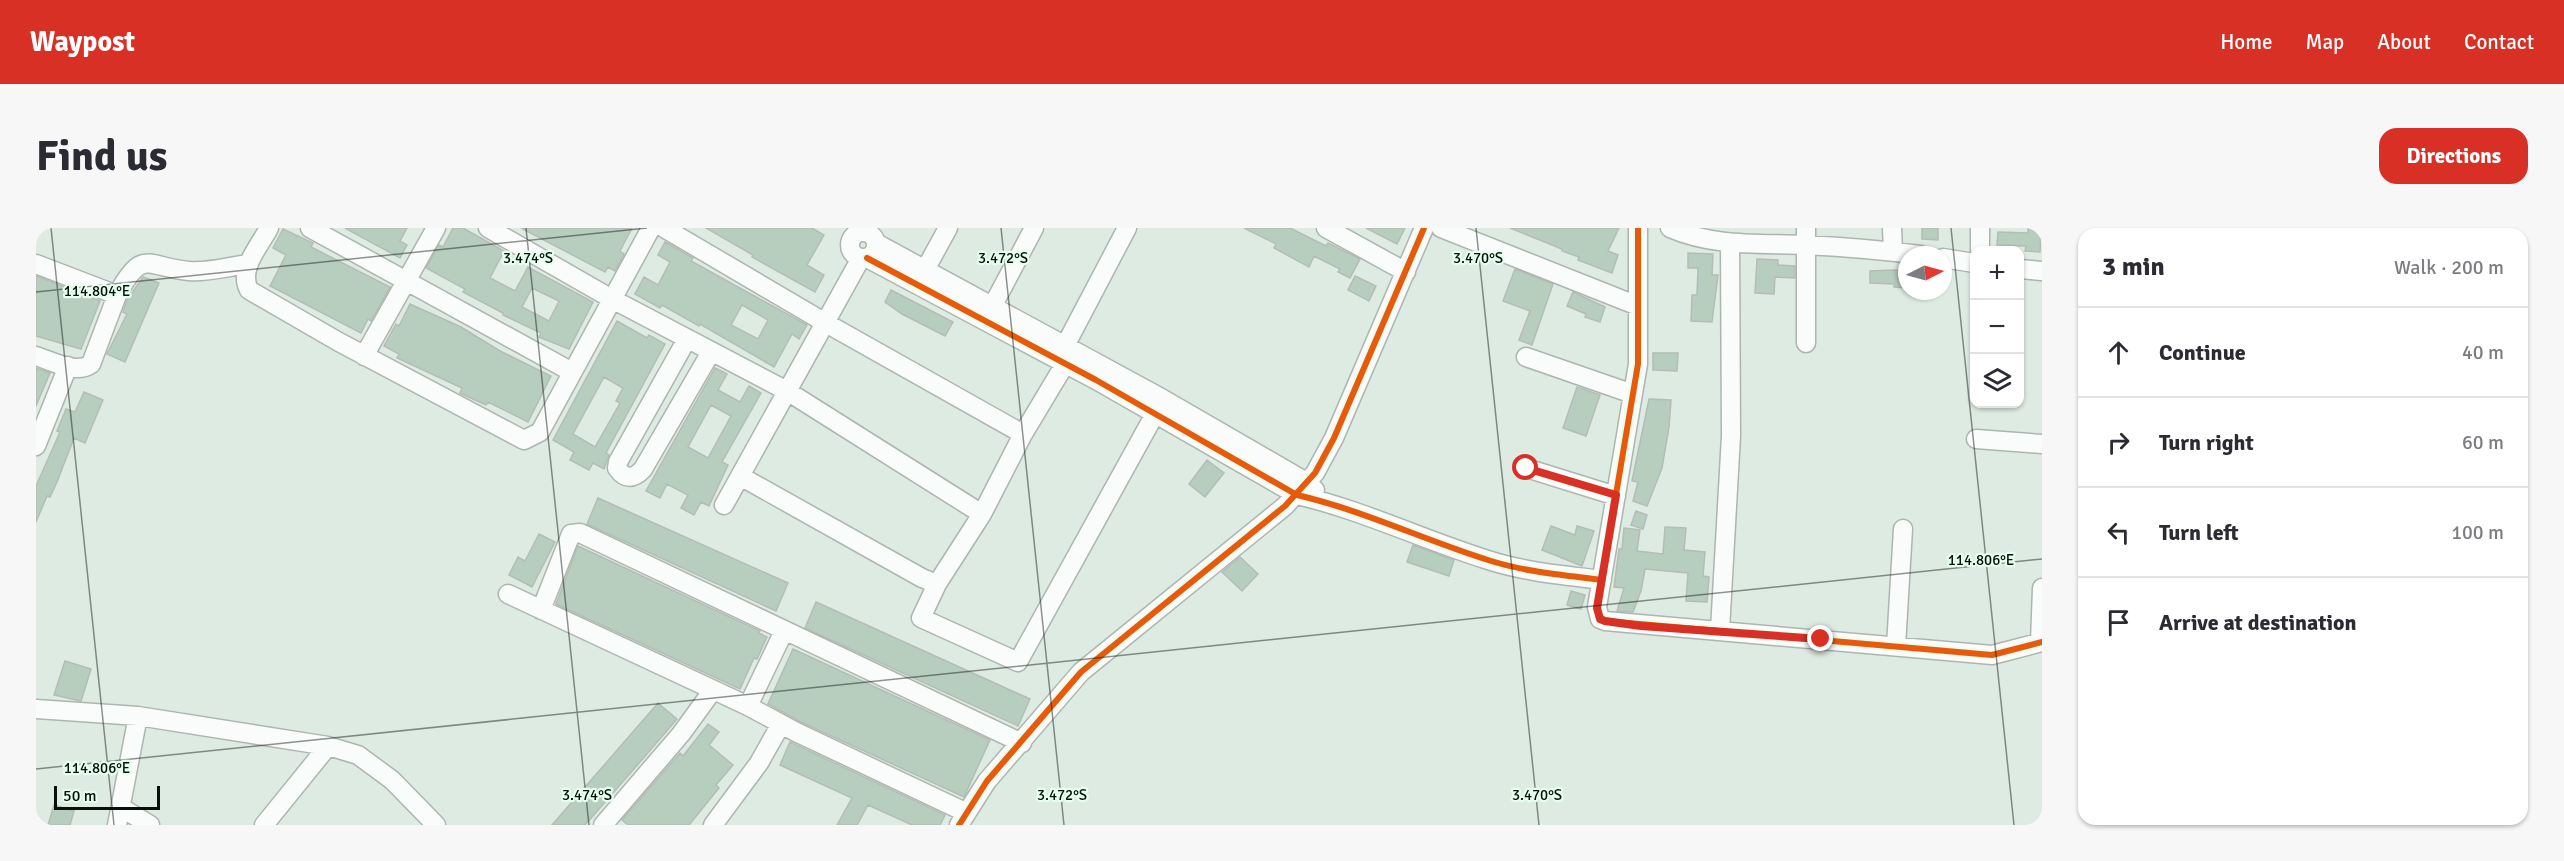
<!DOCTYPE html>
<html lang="en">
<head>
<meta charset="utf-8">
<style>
  body { margin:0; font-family:Signika,sans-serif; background:#f7f7f7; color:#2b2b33 }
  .controls { position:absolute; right:18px; top:18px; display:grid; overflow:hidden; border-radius:12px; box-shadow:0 2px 4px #0004 }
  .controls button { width:54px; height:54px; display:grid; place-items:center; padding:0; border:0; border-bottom:2px solid #e1e1e2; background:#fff; color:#2b2b33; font:30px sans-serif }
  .compass { position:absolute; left:1862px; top:18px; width:54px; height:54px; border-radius:50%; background:#fff; box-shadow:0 2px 4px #0004; rotate:84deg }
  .scale { position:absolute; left:18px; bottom:15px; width:106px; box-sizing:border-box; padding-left:6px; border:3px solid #08100b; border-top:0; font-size:16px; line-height:21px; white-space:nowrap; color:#08100b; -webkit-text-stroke:4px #e6feed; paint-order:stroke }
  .stop { position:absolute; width:18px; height:18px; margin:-14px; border:4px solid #d93025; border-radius:50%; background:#fff }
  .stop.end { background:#d93025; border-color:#fff; box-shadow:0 2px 6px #0008 }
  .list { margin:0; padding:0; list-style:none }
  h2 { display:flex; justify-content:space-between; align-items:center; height:78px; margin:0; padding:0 24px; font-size:26px }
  h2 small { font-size:20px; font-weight:400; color:#7c7c81 }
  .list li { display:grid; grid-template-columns:39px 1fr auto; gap:18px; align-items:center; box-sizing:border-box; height:90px; padding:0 24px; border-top:2px solid #e1e1e2 }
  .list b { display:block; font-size:22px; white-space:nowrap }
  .list em { font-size:20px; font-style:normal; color:#7c7c81 }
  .icon { flex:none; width:33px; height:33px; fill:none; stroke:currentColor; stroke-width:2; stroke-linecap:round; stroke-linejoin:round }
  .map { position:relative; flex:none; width:2006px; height:597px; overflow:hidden; border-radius:18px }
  header { display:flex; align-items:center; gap:36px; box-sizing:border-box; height:84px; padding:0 30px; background:#d93025; color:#fff }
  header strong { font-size:28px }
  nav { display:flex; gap:33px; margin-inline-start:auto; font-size:21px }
  .intro { display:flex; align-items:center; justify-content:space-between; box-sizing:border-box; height:144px; padding:0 36px }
  h1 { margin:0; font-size:42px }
  .button { padding:15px 27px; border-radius:18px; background:#d93025; color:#fff; font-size:21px; font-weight:700 }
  main { display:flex; gap:36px; padding:0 36px }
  aside { flex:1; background:#fff; border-radius:18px; box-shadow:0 2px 4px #0004 }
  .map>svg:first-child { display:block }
  .building { fill:#b7cebf; stroke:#b3bdb6; stroke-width:1.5; fill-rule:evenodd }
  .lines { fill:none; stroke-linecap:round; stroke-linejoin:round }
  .minor-casing { stroke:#acb6af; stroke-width:21 }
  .minor { stroke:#fafcfb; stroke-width:18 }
  .cycleway-casing { stroke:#e6feed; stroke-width:10 }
  .cycleway { stroke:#e8590c; stroke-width:6 }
  .route { stroke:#d93025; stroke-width:8 }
  .ticks { fill:none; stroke:#08100b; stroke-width:1.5; stroke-opacity:0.45 }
  .ticks-label { font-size:15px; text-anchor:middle; fill:#08100b; stroke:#e6feed; stroke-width:4.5; stroke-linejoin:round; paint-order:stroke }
</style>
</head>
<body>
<header>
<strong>Waypost</strong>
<nav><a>Home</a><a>Map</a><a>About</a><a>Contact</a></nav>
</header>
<div class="intro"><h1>Find us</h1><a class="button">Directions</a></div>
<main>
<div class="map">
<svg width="2006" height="597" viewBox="0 0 2006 597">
  <rect width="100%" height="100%" fill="#deebe2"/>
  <path class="building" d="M309 0H371L364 13 371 17 364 30Z
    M417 0H427L468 23 454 50 479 63 492 39 557 74 533 121 503 109 505 105 467 87V85L427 64 429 61 390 40 403 17 407 19ZM496 60 523 73 513 93 486 79Z
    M485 0H596L584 23 588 26 579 43 572 39 569 44Z
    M670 0H776L788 7 771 37 788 47 779 64 716 29 717 27Z
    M1208 0H1254L1290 18 1292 15 1324 31 1314 50 1302 44 1304 41 1278 28 1273 39 1238 20 1240 16Z
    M1330 0H1369L1361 16Z
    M1474 0H1583L1572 23 1582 27 1576 45 1542 32 1543 29 1526 23V21Z
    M1886 0H1902V12L1886 11Z
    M1992 0H2005L2004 24 1989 23 1990 18 1961 17 1962 4 1992 5Z
    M247 1 277 15 275 19 354 59 335 93 332 91 325 105 234 58 250 27 237 20Z
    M629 14 657 30 655 33 771 97 763 111 756 106 738 139 664 96 663 98 626 77 624 80 599 66 608 49 622 57 634 34 622 27ZM706 77 732 92 722 111 695 97Z
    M1652 25 1677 26 1676 47H1682L1676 94 1655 93 1656 67H1661L1662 40H1652Z
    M1721 31 1742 32V37L1759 38V50L1739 49 1738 66 1719 65Z
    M1479 41 1517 56 1496 117 1483 112 1494 83 1467 73Z
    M1858 42 1871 43V60L1858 59V56L1834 55V43Z
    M0 48 64 73 45 121 0 108Z
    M1319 48 1340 58 1333 73 1312 62Z
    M107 49 123 55 89 134 71 126 91 86 87 84 91 72Z
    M855 62 917 94 909 108 866 86 849 74Z
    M1537 64 1569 79 1564 94 1549 89 1550 86 1531 78Z
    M374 76 425 99 464 123 515 148 492 194 452 174 450 177 424 165 426 160 361 130 363 126 348 118 360 96 363 98Z
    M581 93 611 110 613 107 629 116 570 225 573 227 568 241 557 235 553 242 534 232 538 224 517 212ZM568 149 587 160 580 173 584 175 559 219 537 206Z
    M1617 125H1642L1641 143 1617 142Z
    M0 140 14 145 0 178Z
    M679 140 691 146 682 162 704 174 713 158 725 165 686 234 692 237 673 278 665 274 658 287 645 280 652 267 631 256 624 270 610 263ZM675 177 695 188 672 230 652 219Z
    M1541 159 1564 167 1550 208 1527 200Z
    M48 164 67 172 49 215 38 210 21 254 14 269 11 268 0 294V258L24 204 21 203 30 181 39 184Z
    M1613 171 1635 172 1633 199 1626 240 1611 278 1597 273 1602 254 1596 253Z
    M1171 232 1188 245 1169 269 1153 256Z
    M562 270 752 355 740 383 551 296Z
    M1600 283 1611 287 1607 301 1595 297Z
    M1515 298 1539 307 1541 298 1558 303 1546 338 1506 322Z
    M1629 299 1650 300 1648 322 1669 324 1667 348 1673 349 1671 374 1650 373 1652 345 1609 341 1605 363 1597 384 1581 383 1588 360 1578 359 1583 321H1586L1588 300 1604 302 1601 323 1627 326Z
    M503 306 519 314 496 359 473 347 482 329 489 333Z
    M1377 317 1418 332 1413 348 1371 334Z
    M542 318 724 403 723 405 731 409 721 431 718 430 704 461 520 376Z
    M1204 329 1222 346 1206 363 1186 344Z
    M1535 363 1549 367 1545 381 1531 377Z
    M780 374 994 471 982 498 769 400Z
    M757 421 954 512 928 569 765 494 732 476Z
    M29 433 55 441 45 473 18 467Z
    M622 475 641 491 604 534 549 597H516Z
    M672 496 683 504 673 517 697 537 680 557 683 560 653 597H592L586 592 644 525 647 528Z
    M754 514 909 587 904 597H876L832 577 821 597H801L816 570 744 537Z
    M18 577 38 583 34 597H12Z"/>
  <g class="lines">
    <g class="minor-casing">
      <path id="minor" d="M233 0C223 19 202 41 213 62L303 114 488 212 504 204 615 0
        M274 0 536 144
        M452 0 576 71 751 163 946 286
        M628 0 788 94 987 206
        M1290 0 1370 44
        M1405 0 1602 78
        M1602 0V136L1561 379 1564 391 1569 393 1956 427 2006 414
        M1634 0C1678 19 1723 15 1769 17 1808 19 1846 22 1884 27
        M1856 0 1857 23
        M1944 0V22
        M814 17a13 13 0 1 1 26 0a13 13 0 1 1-26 0Z
        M840 15 1127 171 1272 255 1279 262
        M831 30 1060 152 1261 267C1326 282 1388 312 1452 332 1489 344 1527 347 1566 352
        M1907 30 1938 35
        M0 36 81 67 55 136C40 147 16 133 0 128
        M1984 41 2006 43
        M889 42 912 0
        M81 67C107 19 110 39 153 43 171 45 194 38 213 36
        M956 79 998 0
        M651 111 582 234 581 240C589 252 598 251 607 241L675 124
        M1770 115V0
        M1029 118 1091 0
        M328 128 400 0
        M1490 129 1597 166
        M1940 211 2006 216
        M0 218 32 138
        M1490 240 1580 268
        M704 248 886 350 901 356 946 286 987 206 1029 136
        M688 277 825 30
        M901 356 885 390 982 434 1125 175
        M472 366 712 478 748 403
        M505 382 535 306 544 305 986 515
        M1684 402 1695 208 1694 15
        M2004 414 2006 360
        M1860 418 1867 301
        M712 478 760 504 929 584
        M0 481 102 488 292 518 322 527 356 552 400 597
        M86 580 114 597
        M81 597 102 488
        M228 597 292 518
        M567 597 645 506 677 462
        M677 597 723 535 745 496
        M923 597 951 553 1045 444 1249 278 1279 245 1298 210 1388 0"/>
    </g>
    <use href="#minor" class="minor"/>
    <g class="cycleway-casing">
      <path id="cycleway" d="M1602 0V136L1561 379 1564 391 1569 393 1956 427 2006 414
        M831 30 1060 152 1261 267C1326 282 1388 312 1452 332 1489 344 1527 347 1566 352
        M923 597 951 553 1045 444 1249 278 1279 245 1298 210 1388 0"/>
    </g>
    <use href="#cycleway" class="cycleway"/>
  </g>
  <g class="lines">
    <path class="route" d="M1490 240 1580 267 1561 380 1564 391 1569 393 1605 398 1785 411"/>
  </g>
  <path class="ticks" d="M15 0 78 597M490 0 553 597M965 0 1028 597M1440 0 1503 597M1915 0 1978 597M0 64 611 0M0 541 2006 331"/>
  <g class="ticks-label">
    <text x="492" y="35">3.474°S</text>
    <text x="967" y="35">3.472°S</text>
    <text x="1442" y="35">3.470°S</text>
    <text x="61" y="68">114.804°E</text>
    <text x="1945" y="337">114.806°E</text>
    <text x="61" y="545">114.806°E</text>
    <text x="551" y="572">3.474°S</text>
    <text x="1026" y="572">3.472°S</text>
    <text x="1501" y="572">3.470°S</text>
  </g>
</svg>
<div class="controls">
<button>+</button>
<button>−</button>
<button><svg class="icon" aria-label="layers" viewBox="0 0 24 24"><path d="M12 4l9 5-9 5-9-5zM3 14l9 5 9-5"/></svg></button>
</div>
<svg class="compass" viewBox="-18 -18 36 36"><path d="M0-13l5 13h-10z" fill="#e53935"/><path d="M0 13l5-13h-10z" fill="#7c7c81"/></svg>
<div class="scale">50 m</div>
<div class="stop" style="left:1490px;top:240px"></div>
<div class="stop end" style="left:1785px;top:411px"></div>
</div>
<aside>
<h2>3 min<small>Walk · 200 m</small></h2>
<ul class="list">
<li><svg class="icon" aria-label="ahead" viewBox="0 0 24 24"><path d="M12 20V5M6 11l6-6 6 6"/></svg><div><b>Continue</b></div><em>40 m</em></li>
<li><svg class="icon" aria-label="right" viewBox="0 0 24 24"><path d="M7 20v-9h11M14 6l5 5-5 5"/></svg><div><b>Turn right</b></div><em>60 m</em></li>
<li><svg class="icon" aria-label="left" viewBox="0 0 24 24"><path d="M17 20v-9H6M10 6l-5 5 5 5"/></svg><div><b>Turn left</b></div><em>100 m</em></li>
<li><svg class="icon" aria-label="arrive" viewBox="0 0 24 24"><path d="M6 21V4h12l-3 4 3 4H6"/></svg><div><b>Arrive at destination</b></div></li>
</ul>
</aside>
</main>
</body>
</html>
